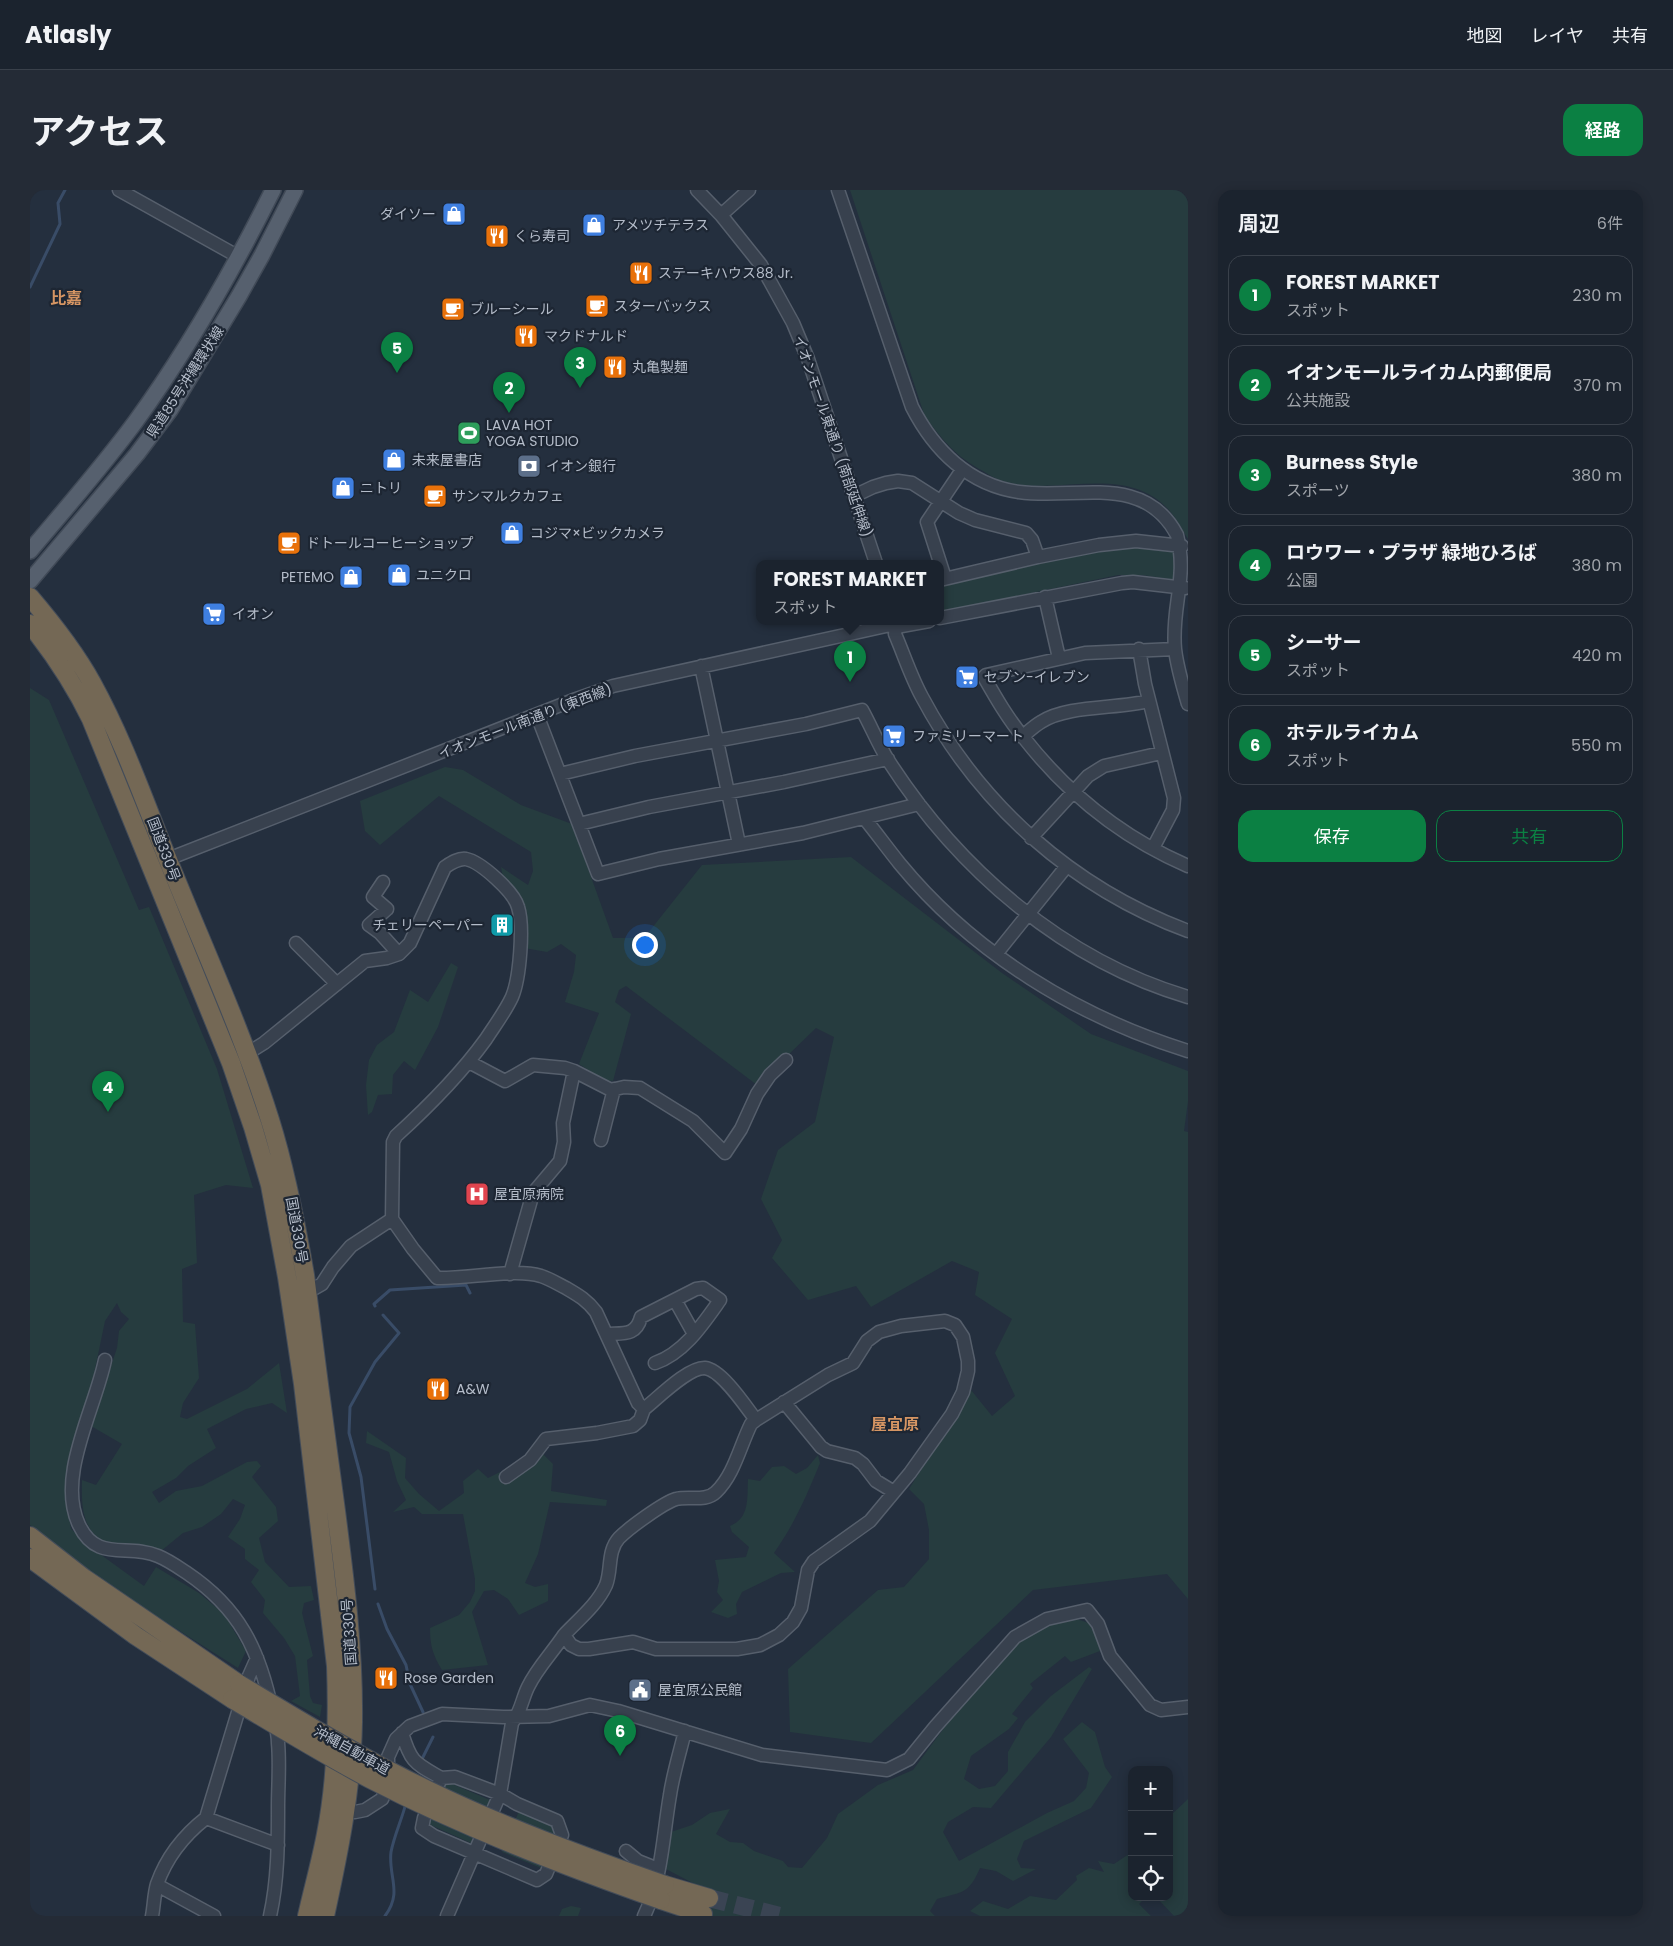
<!DOCTYPE html>
<html lang="ja">
<head>
<meta charset="utf-8">
<style>
  body { margin:0; font-family:Poppins,"Noto Sans JP",sans-serif; background:#242b36; color:#f1f3f6 }
  .controls { position:absolute; right:15px; bottom:15px; display:grid; overflow:hidden; border-radius:10px; box-shadow:0 2px 12px #0003 }
  .controls button { width:45px; height:45px; display:grid; place-items:center; padding:0; border:0; border-bottom:1px solid #39404a; background:#1b232e; color:#f1f3f6; font:25px sans-serif }
  .you { position:absolute; left:614px; top:754px; width:18px; height:18px; margin:-12px; border:4px solid #fff; border-radius:50%; background:#1a73e8; box-shadow:0 0 0 8px #1a73e833 }
  .badge { display:grid; place-items:center; width:32px; height:32px; border-radius:50%; background:#0b8043; color:#fff; font-size:16px; font-weight:700 }
  .pin { position:absolute; translate:-50% -41px; filter:drop-shadow(0 1px 2px #0008) }
  .pin::after { content:''; position:absolute; top:26px; width:18px; height:15px; background:inherit; clip-path:polygon(0 0,100% 0,50% 100%) }
  .popup { position:absolute; left:726px; top:370px; width:188px; height:65px; box-sizing:border-box; display:grid; place-content:center; border-radius:10px; background:#1b232e; filter:drop-shadow(0 1px 4px #0005); font-size:16px; white-space:nowrap; color:#a0a4aa }
  .popup b { font-size:19px; color:#f1f3f6 }
  .popup::after { content:''; position:absolute; left:50%; top:100%; margin-left:-10px; border:10px solid transparent; border-top-color:#1b232e }
  .list { margin:0; padding:0; list-style:none }
  h2 { display:flex; justify-content:space-between; align-items:center; height:65px; margin:0; padding:0 20px; font-size:21px }
  h2 small { font-size:16px; font-weight:400; color:#a0a4aa }
  .list li { display:grid; grid-template-columns:32px 1fr auto; gap:15px; align-items:center; box-sizing:border-box; height:80px; margin:0 10px 10px; padding:0 10px; border:1px solid #39404a; border-radius:15px }
  .list b { display:block; font-size:19px; white-space:nowrap }
  .list p { margin:0; font-size:16px; white-space:nowrap; color:#a0a4aa }
  .list em { font-size:16px; font-style:normal; color:#a0a4aa }
  .actions { display:flex; gap:10px; padding:15px 20px }
  .actions a { flex:1; padding:11px 0; border:1px solid #0b8043; border-radius:15px; text-align:center; font-size:18px; color:#0b8043 }
  .actions .main { background:#0b8043; color:#fff }
  .icon { flex:none; width:28px; height:28px; fill:none; stroke:currentColor; stroke-width:2; stroke-linecap:round; stroke-linejoin:round }
  .map { position:relative; flex:none; width:1158px; height:1726px; overflow:hidden; border-radius:15px }
  header { display:flex; align-items:center; gap:30px; box-sizing:border-box; height:70px; padding:0 25px; background:#1b232e; border-bottom:1px solid #39404a }
  header strong { font-size:24px }
  nav { display:flex; gap:28px; margin-inline-start:auto; font-size:18px }
  .intro { display:flex; align-items:center; justify-content:space-between; box-sizing:border-box; height:120px; padding:0 30px }
  h1 { margin:0; font-size:35px }
  .button { padding:12px 22px; border-radius:15px; background:#0b8043; color:#fff; font-size:18px; font-weight:700 }
  main { display:flex; gap:30px; padding:0 30px }
  aside { flex:1; background:#1b232e; border-radius:15px; box-shadow:0 2px 12px #0003 }
  .map>svg:first-child { display:block }
  .green { fill:#263c3f }
  .lines { fill:none; stroke-linecap:round; stroke-linejoin:round }
  .stream { stroke:#394c67; stroke-width:3 }
  .highway-tunnel { stroke:#3a4453; stroke-width:18; stroke-dasharray:18 9; stroke-linecap:butt }
  .minor-casing { stroke:#565f6c; stroke-width:15 }
  .major-casing { stroke:#414a57; stroke-width:18 }
  .highway-casing { stroke:#434c59; stroke-width:20 }
  .minor { stroke:#38414e; stroke-width:12 }
  .major { stroke:#56606e; stroke-width:15 }
  .highway { stroke:#746855; stroke-width:18 }
  .highway-bridge-casing { stroke:#434c59; stroke-width:20; stroke-linecap:butt }
  .highway-bridge { stroke:#746855; stroke-width:18 }
  .labels { text-anchor:middle; stroke-width:4.5; stroke-linejoin:round; paint-order:stroke }
  .poi-label { font-size:14px; fill:#b4bcc9; stroke:#1d2633; text-anchor:start }
  .street-label { font-size:14px; fill:#b4bcc9; stroke:#1d2633 }
  .quarter-label { font-size:16px; font-weight:bold; fill:#d59563; stroke:#1d2633 }
</style>
</head>
<body>
<header>
<strong>Atlasly</strong>
<nav><a>地図</a><a>レイヤ</a><a>共有</a></nav>
</header>
<div class="intro"><h1>アクセス</h1><a class="button">経路</a></div>
<main>
<div class="map">
<svg width="1158" height="1726" viewBox="0 0 1158 1726">
  <rect width="100%" height="100%" fill="#242f3e"/>
  <path class="green" d="M820 0H1158V349C1152 339 1146 328 1139 320 1093 271 1026 309 970 290 964 288 958 284 953 281 925 266 914 251 895 227Z
    M1101 357 1145 361 1147 390 1112 385H1088L910 422V394L1064 361Z
    M0 498 19 510 109 720 119 717 187 879 223 998 196 995 164 1005 167 1073 152 1079 153 1132 165 1134 169 1188 153 1213 150 1227 157 1229 217 1199 249 1173 257 1223 242 1213 216 1219 177 1239 186 1258 158 1276 146 1288 122 1302 129 1313 146 1301 172 1296 217 1272 227 1271 231 1276 222 1287 246 1317 248 1331 229 1348 235 1372 259 1397 281 1396 284 1410 274 1413 272 1423 283 1466 277 1470 280 1506 283 1513 292 1515 290 1527 261 1511 270 1506 265 1466 254 1448 233 1423 235 1410 221 1392 229 1380 215 1369V1359L198 1347 210 1329 215 1315 203 1309 191 1324 172 1337 153 1343 131 1361C117 1360 101 1361 88 1358 53 1348 51 1321 52 1290L66 1295 92 1254 61 1236 87 1158 89 1141 99 1129 91 1122 87 1113 75 1131 58 1213 41 1268 36 1310 41 1339 63 1359 114 1396 126 1377 169 1403 194 1424 216 1461 208 1478C138 1433 64 1389 0 1335Z
    M415 577 433 580 491 615 542 634 583 748H614L672 675 821 667 972 783 1061 844 1158 881V911L1154 941 1158 942V1409L1137 1384 1003 1400 841 1553 760 1542 758 1479 848 1400 874 1397 899 1369V1340L894 1314 879 1299 941 1200 962 1226 985 1206 965 1163 982 1129 945 1105 949 1082 922 1071 841 1117 826 1096 778 1110 742 1068 752 1050 731 1009 748 960 785 932 804 847 786 838 727 895 596 796 589 800 585 812 601 824 583 891 574 890 549 874 569 823 535 812 544 782 546 765 531 754 517 762 494 758 473 688 471 677 498 695 503 681 501 662 409 606 350 655 335 641 330 611Z
    M421 773 428 777 408 837 385 880 374 871 363 885 362 904 348 905 342 922 338 925 336 895 339 870 347 855 364 842 380 800 398 812Z
    M337 1241 376 1268 375 1288 389 1304 409 1321 434 1303 433 1291 448 1279 458 1288 470 1282 476 1292 493 1283 512 1263 523 1274 521 1301 577 1310 576 1316 520 1312 508 1364 495 1393 505 1397 518 1394V1411L489 1425 478 1409 464 1400 454 1401 442 1422 458 1475 412 1480C403 1465 400 1456 400 1438L429 1425 440 1412 445 1401V1389L433 1324H392L384 1317 363 1322 376 1310 367 1291 359 1262 336 1253Z
    M788 1265 790 1273C776 1307 765 1333 744 1363L765 1382 751 1383 712 1402 706 1414 707 1424 698 1428 681 1422 693 1410 687 1402 689 1391 685 1370 716 1367 719 1357 702 1342 700 1336C720 1328 717 1308 718 1289L730 1291 742 1277 754 1276 766 1284 777 1278Z
    M1043 1428 1056 1432 1063 1436 1070 1461 1041 1472 1035 1466 1000 1494 1003 1498 982 1524 988 1528 979 1539 941 1566 934 1589 949 1599 965 1596 978 1581V1562L995 1532 1021 1506 1059 1477 1062 1479 1021 1547 961 1618 943 1617 918 1632 913 1642 929 1671 1017 1623 1044 1611 1056 1598 1059 1583 1033 1549 1052 1532 1065 1542 1075 1577 1082 1587 1061 1618 994 1651 987 1669 991 1678 1006 1679 983 1691 966 1681 950 1678C939 1704 932 1702 907 1709L900 1721 905 1726H673L680 1702 634 1678 638 1643 662 1635 680 1623 700 1619 686 1644 700 1652 713 1653 724 1661 753 1671 758 1677 772 1678 797 1648 808 1624 848 1595 883 1580 925 1523 993 1448 1025 1431Z
    M415 1591 460 1610 441 1653 396 1633Z
    M1158 1609V1726H1144L1126 1707H1139V1627Z
    M489 1621 528 1637 511 1678 472 1662Z
    M1102 1662V1707H1116L1109 1714 1121 1726H950L940 1721 953 1711 978 1719 1000 1706 1026 1710 1047 1690 1046 1686 1059 1678 1074 1682 1068 1671 1084 1674Z
    M541 1716 551 1718 548 1726H529L532 1719Z"/>
  <g class="lines">
    <path class="stream" d="M0 97 30 34 28 13 35 0
      M345 1116 344 1114 360 1100 436 1095 440 1103
      M345 1399 331 1287 319 1243 320 1217 345 1172 369 1143 353 1125
      M348 1414 357 1439 376 1475 380 1494 393 1522
      M391 1571 403 1547
      M355 1726C373 1702 358 1687 361 1662 364 1646 372 1629 376 1613"/>
    <path class="highway-tunnel" d="M679 1708 750 1726"/>
    <g class="minor-casing">
      <path id="minor" d="M89 0 209 67
        M667 0 691 25 731 75 763 133 778 169 846 373
        M808 0 882 217C904 260 939 295 989 302 1045 310 1114 282 1147 345 1158 388 1141 417 1145 459 1147 477 1153 497 1158 514
        M691 25 719 0
        M824 306 843 297 856 293 868 291 882 293 929 323 945 330 996 343 1002 350 1008 367
        M915 388 897 332 932 280
        M910 390 1008 367 1069 355 1106 351 1152 356
        M1015 407 1029 468
        M910 428 1092 393 1103 392 1155 398
        M864 431 866 437 865 444C874 465 881 487 892 507 950 616 1043 698 1158 741
        M866 437 899 431
        M1109 459 1115 494 1144 608 1143 620 1123 658
        M1145 459 1055 463 956 485 954 487C966 508 978 529 994 548 1037 603 1093 648 1158 676
        M671 476 709 654
        M507 525 568 684 629 669 773 643 889 614
        M992 547C998 542 1004 536 1011 532 1037 515 1087 519 1119 511
        M530 584 605 566 776 534 832 520C841 536 848 554 858 570 928 679 1033 770 1158 807
        M835 629C847 644 858 659 870 674 943 763 1048 827 1158 861
        M549 634 619 617 754 592 858 569
        M1001 648 1058 586 1074 576 1131 563
        M138 669 546 509 583 496 865 434
        M353 692 343 707 357 719 339 735 350 743 369 764
        M266 753 307 794
        M966 764 1036 677
        M218 863 234 853 335 771 357 768 369 764 380 753 415 677C421 673 428 668 436 669 451 672 484 702 488 717 494 736 490 788 482 807 475 822 465 835 456 849 430 885 399 916 366 946L363 952 362 1029 383 1059 407 1088C438 1089 484 1078 511 1086 520 1089 528 1094 536 1098 548 1105 557 1110 566 1122L608 1213 614 1219C627 1209 658 1177 675 1178 692 1180 716 1217 726 1230L798 1185 823 1173 837 1151 849 1142 871 1136 915 1131 925 1135 933 1147 938 1171V1181L933 1202 922 1224 880 1283 840 1331 784 1371 778 1380 771 1418 763 1432 749 1445 730 1455 707 1459H626L603 1452 559 1459H549L541 1455 534 1445C522 1463 507 1478 498 1497 492 1509 491 1522 482 1533L470 1604 417 1726
        M439 872 475 891 503 875 535 878 544 881 533 933 534 952 530 971 503 1003 480 1084
        M544 881 581 900 594 897 610 898 663 931 695 963 711 939 727 904 740 885 756 870
        M571 950 584 899
        M270 1102 285 1098 292 1094 303 1077 321 1056 362 1029
        M645 1110 664 1144
        M577 1144C594 1143 606 1146 611 1127L666 1099 673 1098 690 1110C673 1134 654 1163 625 1173
        M75 1170C65 1219 26 1287 49 1335 67 1373 97 1353 128 1366 138 1370 148 1377 157 1383 209 1418 229 1459 242 1520 244 1530 248 1542 248 1553 250 1574 248 1596 248 1617 248 1654 248 1690 240 1726
        M754 1212 791 1257 797 1261 825 1268 833 1274 846 1291 864 1302
        M476 1287 500 1270 516 1249 567 1243 603 1236 610 1230 614 1219
        M534 1445C548 1430 567 1415 576 1395 582 1380 577 1361 589 1348 599 1338 633 1313 646 1309 659 1306 676 1312 686 1302 704 1285 710 1256 721 1234L726 1230
        M372 1543C381 1573 385 1573 411 1588L394 1628 392 1638 404 1646 507 1690 516 1684 532 1645 527 1631 487 1614 470 1604 425 1587 411 1588
        M307 1620 325 1622 335 1620 352 1609 358 1596V1567L366 1549 380 1536 412 1524 473 1527 519 1526 560 1515 588 1521 732 1565 857 1580 879 1569 905 1537 985 1447 1017 1429 1057 1420 1068 1434 1080 1466 1120 1515 1131 1520 1158 1517
        M176 1628 219 1486 227 1468
        M596 1661 608 1671 628 1679
        M127 1695 184 1726
        M122 1726C124 1716 124 1704 127 1694 137 1666 153 1646 176 1628L248 1655
        M614 1726C632 1689 633 1645 640 1605 643 1584 650 1562 655 1541"/>
    </g>
    <g class="major-casing">
      <path id="major" d="M0 361C36 318 73 276 106 231 159 158 203 80 243 0
        M0 391 107 264 140 220 209 106 232 65 265 0"/>
    </g>
    <g class="highway-casing">
      <path id="highway" d="M0 407C23 434 45 462 62 493 96 555 118 622 145 687 178 768 214 847 240 930 256 981 266 1033 275 1085 285 1164 295 1242 306 1321 315 1391 324 1461 323 1532 322 1598 309 1662 295 1726
        M0 434C24 464 44 494 61 529L201 873 223 937 240 995 257 1087 273 1194 306 1476C308 1532 307 1588 296 1644 291 1671 283 1699 277 1726
        M0 1346 54 1388 209 1494
        M0 1368 106 1446 202 1509
        M635 1695 679 1708
        M631 1710 673 1724"/>
    </g>
    <use href="#minor" class="minor"/>
    <use href="#major" class="major"/>
    <use href="#highway" class="highway"/>
    <g class="highway-bridge-casing">
      <path id="highway-bridge" d="M209 1494C271 1531 333 1569 398 1600 474 1637 555 1667 635 1695
        M202 1509C247 1536 293 1564 340 1589 433 1637 532 1675 631 1710"/>
    </g>
    <use href="#highway-bridge" class="highway-bridge"/>
  </g>
  <defs>
    <g id="shop-square" transform="scale(1.25)"><rect x="-9" y="-9" width="18" height="18" rx="4" fill="#3f7fe0" stroke="#1d2633"/><path d="M-5-2.5h2.3a2.7 3.5 0 0 1 5.4 0H5L5.5 6h-11ZM-1.5-2.5h3a1.5 2.3 0 0 0-3 0Z" fill="#fff"/></g>
    <g id="restaurant-square" transform="scale(1.25)"><rect x="-9" y="-9" width="18" height="18" rx="4" fill="#e8710a" stroke="#1d2633"/><path d="M-5-6h1v4h1v-4h1v4h1v-4h1v5L-1.5 .5V6h-2V.5L-5-1ZM5-6V6H3V1.5H1.5Q1.5-4 5-6Z" fill="#fff"/></g>
    <g id="cafe-square" transform="scale(1.25)"><rect x="-9" y="-9" width="18" height="18" rx="4" fill="#e8710a" stroke="#1d2633"/><path d="M-5.5-4.5H6V0H3Q3 3.5 0 3.5H-2.5Q-5.5 3.5-5.5 0ZM3-3.2v2h1.7v-2ZM-6 4.5H4V6H-6Z" fill="#fff"/></g>
    <g id="stadium-square" transform="scale(1.25)"><rect x="-9" y="-9" width="18" height="18" rx="4" fill="#2e9e5b" stroke="#1d2633"/><path d="M0-5a6.5 5 0 1 0 0 10a6.5 5 0 1 0 0-10ZM-3.5-1.8h7v3.6h-7Z" fill="#fff"/></g>
    <g id="bank-square" transform="scale(1.25)"><rect x="-9" y="-9" width="18" height="18" rx="4" fill="#5c6f8a" stroke="#1d2633"/><path d="M-6-4H6V4H-6ZM0-2.3a2.3 2.3 0 1 0 0 4.6a2.3 2.3 0 1 0 0-4.6Z" fill="#fff"/></g>
    <g id="supermarket-square" transform="scale(1.25)"><rect x="-9" y="-9" width="18" height="18" rx="4" fill="#3f7fe0" stroke="#1d2633"/><path d="M-6-5.5h2.5l.6 2H6L4.5 2H-2.5L-4.4-4H-6ZM-1.5 3.2a1.3 1.3 0 1 0 .1 0ZM3 3.2a1.3 1.3 0 1 0 .1 0Z" fill="#fff"/></g>
    <g id="building-square" transform="scale(1.25)"><rect x="-9" y="-9" width="18" height="18" rx="4" fill="#0f9aa8" stroke="#1d2633"/><path d="M-4-6H4V6H1V3H-1V6H-4ZM-2.5-4.3h1.7v1.8h-1.7ZM.8-4.3h1.7v1.8H.8ZM-2.5-1h1.7V.8h-1.7ZM.8-1h1.7V.8H.8Z" fill="#fff"/></g>
    <g id="hospital-square" transform="scale(1.25)"><rect x="-9" y="-9" width="18" height="18" rx="4" fill="#e0444e" stroke="#1d2633"/><path d="M-5-5h3v3.5h4V-5h3V5h-3V1.5h-4V5h-3Z" fill="#fff"/></g>
    <g id="civic-square" transform="scale(1.25)"><rect x="-9" y="-9" width="18" height="18" rx="4" fill="#5c6f8a" stroke="#1d2633"/><path d="M-.6-6.5H3V-4.5H.6V-3L4-1V1h2V6H-6V1h2V-1L-.6-3ZM-1.2 2.5V6h2.4V2.5Z" fill="#fff"/></g>
  </defs>
  <g fill-rule="evenodd">
    <use href="#shop-square" x="424" y="24"/>
    <use href="#shop-square" x="564" y="35"/>
    <use href="#restaurant-square" x="467" y="46"/>
    <use href="#restaurant-square" x="611" y="83"/>
    <use href="#cafe-square" x="567" y="116"/>
    <use href="#cafe-square" x="423" y="119"/>
    <use href="#restaurant-square" x="496" y="146"/>
    <use href="#restaurant-square" x="585" y="177"/>
    <use href="#stadium-square" x="439" y="243"/>
    <use href="#shop-square" x="364" y="270"/>
    <use href="#bank-square" x="499" y="276"/>
    <use href="#shop-square" x="313" y="298"/>
    <use href="#cafe-square" x="405" y="306"/>
    <use href="#shop-square" x="482" y="343"/>
    <use href="#cafe-square" x="259" y="353"/>
    <use href="#shop-square" x="369" y="385"/>
    <use href="#shop-square" x="321" y="387"/>
    <use href="#supermarket-square" x="184" y="424"/>
    <use href="#supermarket-square" x="937" y="487"/>
    <use href="#supermarket-square" x="864" y="546"/>
    <use href="#building-square" x="472" y="735"/>
    <use href="#hospital-square" x="447" y="1004"/>
    <use href="#restaurant-square" x="408" y="1199"/>
    <use href="#restaurant-square" x="356" y="1488"/>
    <use href="#civic-square" x="610" y="1500"/>
  </g>
  <g class="labels">
    <g class="poi-label">
      <text x="406" y="29" text-anchor="end">ダイソー</text>
      <text x="582" y="40">アメツチテラス</text>
      <text x="484" y="51">くら寿司</text>
      <text x="628" y="88">ステーキハウス88 Jr.</text>
      <text x="584" y="121">スターバックス</text>
      <text x="440" y="124">ブルーシール</text>
      <text x="514" y="151">マクドナルド</text>
      <text x="602" y="182">丸亀製麺</text>
      <text x="456" y="240">LAVA HOT<tspan x="456" dy="16">YOGA STUDIO</tspan></text>
      <text x="382" y="275">未来屋書店</text>
      <text x="516" y="281">イオン銀行</text>
      <text x="330" y="303">ニトリ</text>
      <text x="422" y="311">サンマルクカフェ</text>
      <text x="500" y="348">コジマ×ビックカメラ</text>
      <text x="276" y="358">ドトールコーヒーショップ</text>
      <text x="386" y="390">ユニクロ</text>
      <text x="304" y="392" text-anchor="end">PETEMO</text>
      <text x="202" y="429">イオン</text>
      <text x="954" y="492">セブン-イレブン</text>
      <text x="882" y="551">ファミリーマート</text>
      <text x="454" y="740" text-anchor="end">チェリーペーパー</text>
      <text x="464" y="1009">屋宜原病院</text>
      <text x="426" y="1204">A&amp;W</text>
      <text x="374" y="1493">Rose Garden</text>
      <text x="628" y="1505">屋宜原公民館</text>
    </g>
    <g class="street-label">
      <text transform="translate(155 192) rotate(-57)" y="5">県道85号沖縄環状線</text>
      <text transform="translate(803 246) rotate(71)" y="5">イオンモール東通り (南部延伸線)</text>
      <text transform="translate(495 531) rotate(-21)" y="5">イオンモール南通り (東西線)</text>
      <text transform="translate(134 659) rotate(69)" y="5">国道330号</text>
      <text transform="translate(267 1040) rotate(80)" y="5">国道330号</text>
      <text transform="translate(319 1442) rotate(-94)" y="5">国道330号</text>
      <text transform="translate(322 1560) rotate(29)" y="5">沖縄自動車道</text>
    </g>
    <g class="quarter-label">
      <text x="36" y="114">比嘉</text>
      <text x="865" y="1240">屋宜原</text>
    </g>
  </g>
</svg>
<div class="controls">
<button>+</button>
<button>−</button>
<button><svg class="icon" aria-label="locate" viewBox="0 0 24 24"><circle cx="12" cy="12" r="6"/><path d="M12 2v4M12 18v4M2 12h4M18 12h4"/></svg></button>
</div>
<div class="you"></div>
<div class="pin badge" style="left:820px;top:492px">1</div>
<div class="popup"><b>FOREST MARKET</b>スポット</div>
<div class="pin badge" style="left:479px;top:223px">2</div>
<div class="pin badge" style="left:550px;top:198px">3</div>
<div class="pin badge" style="left:78px;top:922px">4</div>
<div class="pin badge" style="left:367px;top:183px">5</div>
<div class="pin badge" style="left:590px;top:1566px">6</div>
</div>
<aside>
<h2>周辺<small>6件</small></h2>
<ul class="list">
<li><span class="badge">1</span><div><b>FOREST MARKET</b><p>スポット</p></div><em>230 m</em></li>
<li><span class="badge">2</span><div><b>イオンモールライカム内郵便局</b><p>公共施設</p></div><em>370 m</em></li>
<li><span class="badge">3</span><div><b>Burness Style</b><p>スポーツ</p></div><em>380 m</em></li>
<li><span class="badge">4</span><div><b>ロウワー・プラザ 緑地ひろば</b><p>公園</p></div><em>380 m</em></li>
<li><span class="badge">5</span><div><b>シーサー</b><p>スポット</p></div><em>420 m</em></li>
<li><span class="badge">6</span><div><b>ホテルライカム</b><p>スポット</p></div><em>550 m</em></li>
</ul>
<div class="actions"><a class="main">保存</a><a>共有</a></div>
</aside>
</main>
</body>
</html>
